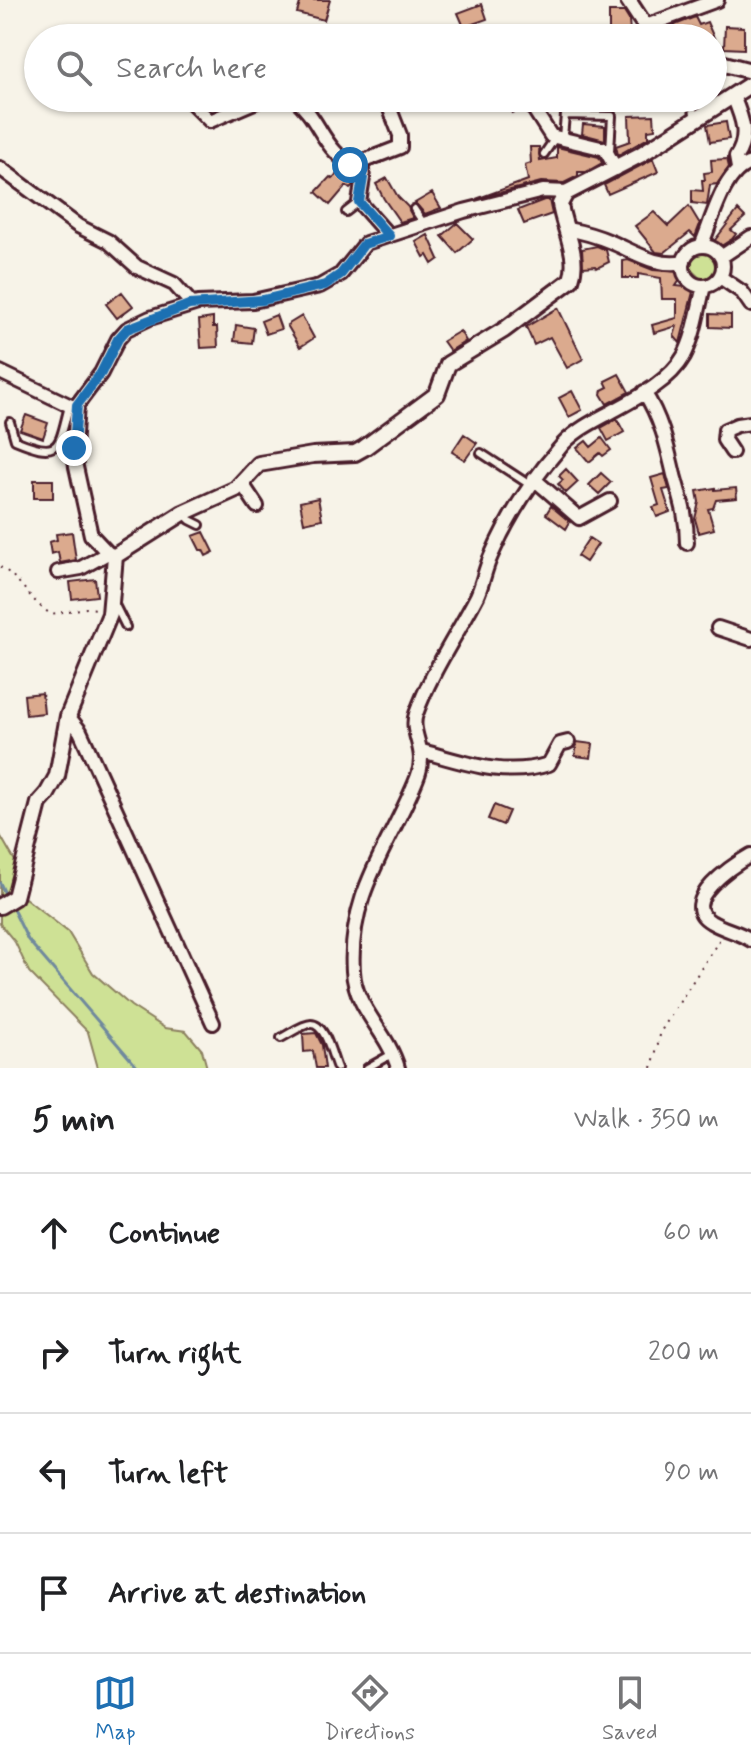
<!DOCTYPE html>
<html lang="en">
<head>
<meta charset="utf-8">
<style>
  body { margin:0; font-family:Mynerve,sans-serif; background:#f6f6f6; color:#202124 }
  .stop { position:absolute; width:24px; height:24px; margin:-18px; border:6px solid #1f6fb2; border-radius:50%; background:#fff }
  .stop.end { background:#1f6fb2; border-color:#fff; box-shadow:0 2px 8px #0008 }
  .list { margin:0; padding:0; list-style:none }
  h2 { display:flex; justify-content:space-between; align-items:center; height:104px; margin:0; padding:0 32px; font-size:34px }
  h2 small { font-size:26px; font-weight:400; color:#757577 }
  .list li { display:grid; grid-template-columns:52px 1fr auto; gap:24px; align-items:center; box-sizing:border-box; height:120px; padding:0 32px; border-top:2px solid #e0e0e0 }
  .list b { display:block; font-size:30px; white-space:nowrap }
  .list em { font-size:26px; font-style:normal; color:#757577 }
  .icon { flex:none; width:44px; height:44px; fill:none; stroke:currentColor; stroke-width:2; stroke-linecap:round; stroke-linejoin:round }
  .map { position:relative; flex:none; width:751px; height:1068px; overflow:hidden }
  .search { position:absolute; background:#fff; box-shadow:0 2px 6px #0004; left:24px; right:24px; top:24px; height:88px; display:flex; align-items:center; gap:20px; box-sizing:border-box; padding:0 28px; border-radius:44px; color:#757577; font-size:30px }
  .sheet { height:584px; background:#fff }
  nav { display:flex; justify-content:space-around; align-items:center; box-sizing:border-box; height:112px; border-top:2px solid #e0e0e0; background:#fff; font-size:22px; color:#757577 }
  nav a { display:grid; justify-items:center; gap:4px }
  nav .on { color:#1f6fb2 }
  .map>svg:first-child { display:block }
  .green { fill:#cee195; stroke:#8c8060; stroke-width:2 }
  .lines { fill:none; stroke-linecap:round; stroke-linejoin:round }
  .stream { stroke:#6f899d; stroke-width:3 }
  .building { fill:#dbaa8e; stroke:#4a1f2b; stroke-width:2 }
  .service-casing { stroke:#4a1f2b; stroke-width:12 }
  .minor-casing { stroke:#4a1f2b; stroke-width:18 }
  .tertiary-casing { stroke:#4a1f2b; stroke-width:20 }
  .path { stroke:#4a1f2b; stroke-width:2; stroke-dasharray:2 6; stroke-linecap:butt }
  .service { stroke:#f7f3e8; stroke-width:6 }
  .minor { stroke:#f7f3e8; stroke-width:12 }
  .tertiary { stroke:#f7f3e8; stroke-width:14 }
  .route { stroke:#1f6fb2; stroke-width:10 }
</style>
</head>
<body>
<div class="map">
<svg width="751" height="1068" viewBox="0 0 751 1068">
  <rect width="100%" height="100%" fill="#f7f3e8"/>
  <filter id="ink" filterUnits="userSpaceOnUse"><feTurbulence type="fractalNoise" baseFrequency=".0125" numOctaves="2"/><feDisplacementMap in="SourceGraphic" scale="16" xChannelSelector="R" yChannelSelector="G"/><feConvolveMatrix kernelMatrix="1 2 1 2 8 2 1 2 1" color-interpolation-filters="sRGB"/></filter>
  <g filter="url(#ink)">
    <path class="green" d="M696 251C716 250 728 261 715 280L703 281 687 266Z
      M0 835 15 861 11 888 0 896Z
      M25 898 68 932 93 973 131 1006 165 1028 186 1031 202 1050 207 1068H98L88 1032 29 972 15 942 0 924V910L17 905Z"/>
    <g class="lines">
      <path class="stream" d="M0 883 7 898
        M11 905 28 940 138 1068"/>
    </g>
    <path class="building" d="M301 0H330L324 20 297 13Z
      M482 4 487 19 464 27 458 13Z
      M609 12H624L629 20 630 32 609 38Z
      M695 17 699 25 707 22 714 38H682L671 34 675 25Z
      M725 26 744 27V49L724 48Z
      M508 98H535L537 102 530 104 526 109 512 113Z
      M654 115 655 129 648 130V138L618 155 616 146 630 141 629 116Z
      M726 122 729 139 710 142 707 125Z
      M583 124 605 126V140L582 134Z
      M530 147H539L540 161 557 158V147L599 157 602 163 586 172H578V176L564 183 541 182 476 199 528 180 525 165 531 163Z
      M653 159 658 172 608 194 604 185Z
      M727 159 729 167 717 184 710 185 707 205 692 203V190L703 191 702 180H705L704 173 712 172 711 160Z
      M342 169 354 176 352 187 350 189 346 186 330 205 316 192 330 177 333 179Z
      M387 178 398 197 408 207 413 218 400 222 384 199 376 184Z
      M432 193 441 208 425 214 415 203Z
      M544 200H549L552 214 524 224 518 210Z
      M689 206 700 224 695 237 690 232 664 253 656 252 635 226 654 212 668 226Z
      M738 210 745 217 731 230 736 234 732 239 718 248 712 244Z
      M457 223 473 239 457 253 442 236Z
      M428 235 439 259 432 264 427 255 424 257 416 242Z
      M597 246 606 250 609 262 597 268 596 266 583 267 582 249Z
      M628 260 653 270 679 272 684 274 676 286 694 288 680 343 674 336 677 326 654 333 652 325 677 318V299H662L661 278 638 274V278H623V261Z
      M122 292 133 306 117 318 106 304Z
      M558 308 583 359 567 368 550 337 534 345 526 327Z
      M710 314 731 315V328L710 327Z
      M276 315 281 329 266 334 261 321Z
      M302 316 314 338 300 347 287 325Z
      M213 318V327H217L218 347 201 348 199 320Z
      M236 325 254 328 252 343 234 341Z
      M460 331 466 341 450 351 443 341Z
      M619 374 629 392 607 404 601 394 602 390 608 387 605 381Z
      M572 391 582 410 569 417 559 398Z
      M26 415 48 423 43 438 20 430Z
      M617 419 624 432 608 441 601 428Z
      M464 434 477 443 465 460 452 452Z
      M602 438 611 450 603 456 600 453 589 462 577 448 586 441 591 447Z
      M566 469 578 482 566 493 558 484 563 480 559 476Z
      M601 473 611 482 599 494 589 485Z
      M665 474 669 489 663 490 670 512 657 517 653 507 659 505 651 478Z
      M34 480H53V498H34Z
      M715 488V490L736 488 737 498 716 500 713 508 708 509 714 529 699 533 695 519 699 502 697 491Z
      M318 498 322 519 304 523 300 502Z
      M551 506 570 522 566 529 546 514Z
      M72 532 76 560 60 563 58 552 51 554 49 542 57 540 56 534Z
      M204 532 214 552 206 556 203 550H200L193 536Z
      M589 538 598 544 586 562 577 556Z
      M95 579 97 596 72 599 70 582Z
      M42 693 44 713 26 715 24 695Z
      M577 742 593 744 591 758 575 756Z
      M494 805 509 811 503 825 488 819Z
      M316 1033 322 1045 325 1068H316L313 1051 304 1052 303 1034Z"/>
    <g class="lines">
      <g class="service-casing">
        <path id="service" d="M691 98 695 119
          M563 137 565 115 612 116 610 151
          M544 154 555 138
          M414 209 424 224
          M346 212 359 202
          M10 422 15 440C61 459 58 448 69 406
          M481 453 530 485
          M183 513 190 520 200 525
          M115 605 126 627
          M281 1038C289 1034 303 1024 311 1024 326 1024 332 1057 337 1068
          M367 1068 392 1054"/>
      </g>
      <g class="minor-casing">
        <path id="minor" d="M646 26 717 0
          M733 96C742 118 750 136 736 157L738 168
          M187 98 210 121 264 98
          M294 98C323 121 321 152 361 170
          M386 99 400 135V147L361 162 363 178 359 202 389 236
          M535 111 551 136 605 149 616 169
          M0 168 78 226 108 241 137 267 174 284 192 304
          M567 229C583 232 597 236 611 242 635 252 657 268 684 262
          M701 246C712 222 723 170 751 163
          M683 266a20 20 0 1 1 40 0a20 20 0 1 1-40 0Z
          M721 257 751 237
          M720 277 742 292 751 305
          M0 372 77 409
          M644 392C661 418 667 445 674 475 681 500 687 516 687 543
          M732 452 724 440 725 430 737 425 751 423
          M534 479 579 518 610 501
          M243 485 257 506
          M115 556 108 553 91 535 76 467 74 448 77 405 101 373 118 339 127 329 150 318 198 303 253 301 320 286 341 274 366 243 464 211 543 191 568 192
          M58 572 81 568 108 553
          M718 628 751 639
          M68 716 80 731 213 1023
          M422 751C465 763 505 778 549 764L560 744 568 742
          M751 855C735 864 676 902 711 922 724 930 739 932 751 940
          M398 1068C388 1032 355 1009 353 971 348 892 390 846 417 778 429 750 409 734 416 714 431 672 457 635 477 596 483 583 485 569 491 556 508 517 531 481 559 449 573 431 593 422 613 411 637 398 670 381 684 356 695 335 698 309 704 286"/>
      </g>
      <g class="tertiary-casing">
        <path id="tertiary" d="M628 0 653 38
          M713 61 751 71
          M0 906 15 897 39 803 47 794 57 776 68 716 110 614 115 556 183 513 236 489 259 464 313 455 355 453 364 448 437 394 448 364 504 330 571 280C580 255 563 228 560 204L566 193 640 155 751 84"/>
      </g>
      <path class="path" d="M0 567C21 578 30 602 51 614L86 608 98 609
        M652 1068 661 1031 720 939"/>
      <use href="#service" class="service"/>
      <use href="#minor" class="minor"/>
      <use href="#tertiary" class="tertiary"/>
    </g>
  </g>
  <g class="lines" filter="url(#ink)">
    <path class="route" d="M74 448 77 405 101 373 118 339 127 329 189 305 263 300 325 285 341 274 364 244 389 236 359 202 363 178 361 170 350 165"/>
  </g>
</svg>
<div class="stop" style="left:350px;top:165px"></div>
<div class="stop end" style="left:74px;top:448px"></div>
<div class="search"><svg class="icon" aria-label="search" viewBox="0 0 24 24"><circle cx="10" cy="10" r="6"/><path d="M15 15l6 6"/></svg>Search here</div>
</div>
<section class="sheet">
<h2>5 min<small>Walk · 350 m</small></h2>
<ul class="list">
<li><svg class="icon" aria-label="ahead" viewBox="0 0 24 24"><path d="M12 20V5M6 11l6-6 6 6"/></svg><div><b>Continue</b></div><em>60 m</em></li>
<li><svg class="icon" aria-label="right" viewBox="0 0 24 24"><path d="M7 20v-9h11M14 6l5 5-5 5"/></svg><div><b>Turn right</b></div><em>200 m</em></li>
<li><svg class="icon" aria-label="left" viewBox="0 0 24 24"><path d="M17 20v-9H6M10 6l-5 5 5 5"/></svg><div><b>Turn left</b></div><em>90 m</em></li>
<li><svg class="icon" aria-label="arrive" viewBox="0 0 24 24"><path d="M6 21V4h12l-3 4 3 4H6"/></svg><div><b>Arrive at destination</b></div></li>
</ul>
</section>
<nav>
<a class="on"><svg class="icon" aria-label="map" viewBox="0 0 24 24"><path d="M3 6l6-2 6 2 6-2v14l-6 2-6-2-6 2zM9 4v14M15 6v14"/></svg>Map</a>
<a><svg class="icon" aria-label="directions" viewBox="0 0 24 24"><path d="M12 3l9 9-9 9-9-9zM9 14v-3h6M13 9l2 2-2 2"/></svg>Directions</a>
<a><svg class="icon" aria-label="saved" viewBox="0 0 24 24"><path d="M7 4h10v16l-5-4-5 4z"/></svg>Saved</a>
</nav>
</body>
</html>
